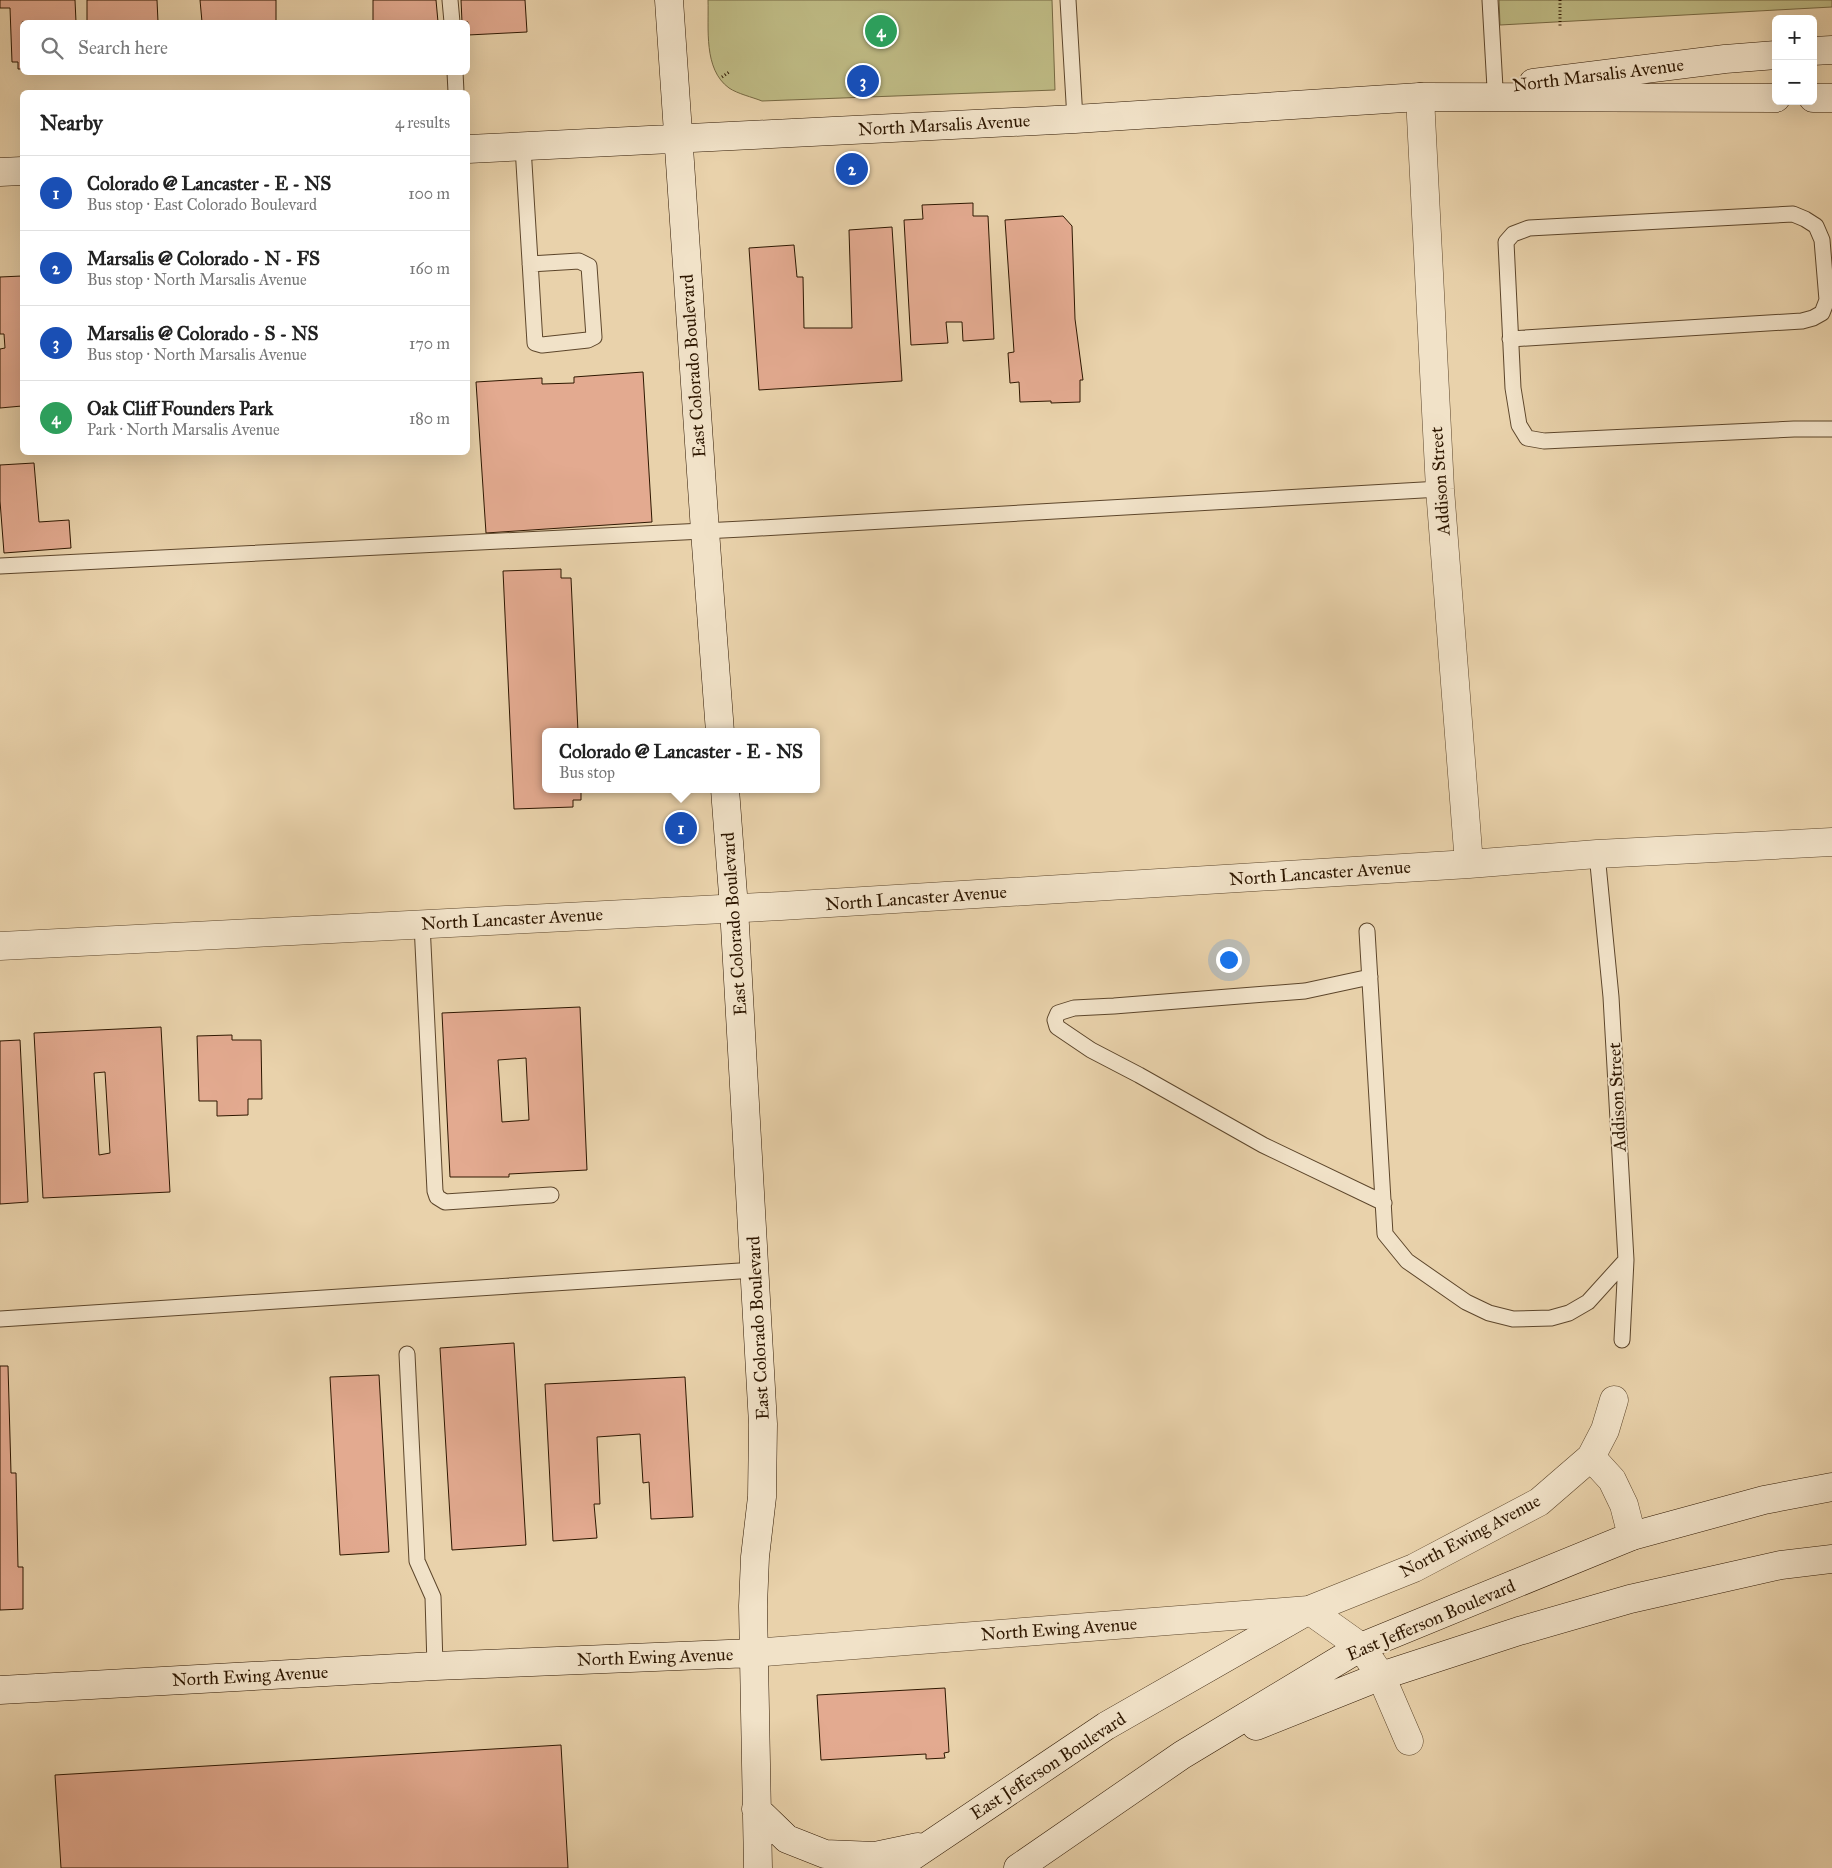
<!DOCTYPE html>
<html lang="en">
<head>
<meta charset="utf-8">
<style>
  body { margin:0; font-family:"IM FELL Great Primer",serif; background:#f2f2f2; color:#222 }
  .controls { position:absolute; right:15px; top:15px; display:grid; overflow:hidden; border-radius:8px; box-shadow:0 5px 20px #0002 }
  .controls button { width:45px; height:45px; display:grid; place-items:center; padding:0; border:0; border-bottom:1px solid #e0e0e0; background:#fff; color:#222; font:25px sans-serif }
  .you { position:absolute; left:1228px; top:959px; width:18px; height:18px; margin:-12px; border:4px solid #fff; border-radius:50%; background:#1a73e8; box-shadow:0 0 0 8px #1a73e833 }
  .badge { display:grid; place-items:center; width:32px; height:32px; border-radius:50%; background:#db2777; color:#fff; font-size:16px; font-weight:700 }
  .pin { position:absolute; translate:-50% -50%; border:2px solid #fff; box-shadow:0 1px 5px #0006 }
  .popup { position:absolute; left:542px; top:728px; width:278px; height:65px; box-sizing:border-box; display:grid; place-content:center; border-radius:8px; background:#fff; filter:drop-shadow(0 1px 4px #0005); font-size:16px; white-space:nowrap; color:#767676 }
  .popup b { font-size:19px; color:#222 }
  .popup::after { content:''; position:absolute; left:50%; top:100%; margin-left:-10px; border:10px solid transparent; border-top-color:#fff }
  .list { margin:0; padding:0; list-style:none }
  h2 { display:flex; justify-content:space-between; align-items:center; height:65px; margin:0; padding:0 20px; font-size:21px }
  h2 small { font-size:16px; font-weight:400; color:#767676 }
  .list li { display:grid; grid-template-columns:32px 1fr auto; gap:15px; align-items:center; box-sizing:border-box; height:75px; padding:0 20px; border-top:1px solid #e0e0e0 }
  .list b { display:block; font-size:19px; white-space:nowrap }
  .list p { margin:0; font-size:16px; white-space:nowrap; color:#767676 }
  .list em { font-size:16px; font-style:normal; color:#767676 }
  .icon { flex:none; width:28px; height:28px; fill:none; stroke:currentColor; stroke-width:2; stroke-linecap:round; stroke-linejoin:round }
  .map { position:relative; flex:none; width:1832px; height:1868px; overflow:hidden }
  .search { position:absolute; background:#fff; box-shadow:0 5px 20px #0002; left:20px; top:20px; width:450px; height:55px; display:flex; align-items:center; gap:12px; box-sizing:border-box; padding:0 18px; border-radius:8px; color:#767676; font-size:19px }
  .panel { position:absolute; background:#fff; box-shadow:0 5px 20px #0002; left:20px; top:90px; width:450px; height:365px; border-radius:8px }
  .map>svg:first-child { display:block }
  .green { fill:#beba84; stroke:#766842 }
  .building { fill:#e3aa90; stroke:#2e1700; fill-rule:evenodd }
  .lines { fill:none; stroke-linecap:round; stroke-linejoin:round }
  .lane-casing { stroke:#5d462b; stroke-width:17 }
  .street-casing { stroke:#5d462b; stroke-width:29 }
  .secondary-casing { stroke:#2e1700; stroke-width:29 }
  .path { stroke:#2e1700; stroke-width:3; stroke-dasharray:1 2.5; stroke-linecap:butt }
  .lane { stroke:#f1e2c8; stroke-width:15 }
  .street { stroke:#f1e2c8; stroke-width:28 }
  .secondary { stroke:#f1e2c8; stroke-width:28 }
  .labels { text-anchor:middle; stroke-width:4; stroke-linejoin:round; paint-order:stroke }
  .street-label { font-size:18px; fill:#2e1700; stroke:#f1e2c8 }
</style>
</head>
<body>
<div class="map">
<svg width="1832" height="1868" viewBox="0 0 1832 1868">
  <rect width="100%" height="100%" fill="#e9d2ab"/>
  <filter id="stains"><feTurbulence type="fractalNoise" baseFrequency=".004" numOctaves="4"/><feColorMatrix values="0 0 0 0 .2 0 0 0 0 .09 0 0 0 0 .02 0 0 0 .5 -.17"/></filter>
  <radialGradient id="worn" r=".72"><stop offset=".6" stop-color="#630" stop-opacity="0"/><stop offset="1" stop-color="#630" stop-opacity=".3"/></radialGradient>
  <path class="green" d="M708 0H1052L1055 90 762 101C752 97 738 94 729 88 703 69 709 28 708 0Z
    M1499 0H1832V7L1500 25Z"/>
  <path class="building" d="M0 0H75L76 22H22V69H18V62H12L10 8H0Z
    M87 0H157L158 22H87Z
    M200 0H276V22H202Z
    M373 0H436L438 22H373Z
    M461 0H525L527 32 468 35V22H462Z
    M973 203V216H988L994 339 963 341 962 322H946L948 343 911 345 904 220 923 219 922 205Z
    M1063 216 1072 226 1075 319 1083 380H1080V402L1051 403V401L1020 402 1019 382 1010 383 1008 353 1014 352 1005 220Z
    M892 227 902 381 759 390 749 248 794 245 797 277H803L804 328H852L849 230Z
    M22 276V406L0 408V349L5 348 4 334H0V277Z
    M643 372 652 522 486 533 476 382 542 378V384L574 383V377Z
    M34 463 39 522 69 520 71 548 4 553 0 501V465Z
    M561 569V578H571L578 732H546V789H581V800H573V807L514 809 503 571Z
    M580 1007 587 1170 509 1174V1177H450L442 1013ZM526 1058 529 1120 502 1122 498 1060Z
    M161 1027 170 1192 43 1198 34 1033ZM105 1072 110 1153 99 1155 94 1073Z
    M232 1035V1040H261L262 1099H248V1115L217 1116V1101H199L197 1036Z
    M20 1040 28 1202 0 1204V1041Z
    M514 1343 526 1545 452 1550 440 1348Z
    M0 1366H8L11 1473H16L18 1567H23V1609L0 1610Z
    M379 1375 389 1552 340 1555 330 1377Z
    M685 1377 693 1517 651 1519 649 1482 643 1483 640 1434 597 1437 600 1504H594L597 1538 553 1541 545 1384Z
    M945 1688 949 1752 944 1753 945 1758 926 1759V1754L821 1760 817 1695Z
    M561 1745 568 1868H61L55 1775Z"/>
  <g class="lines">
    <g class="lane-casing">
      <path id="lane" d="M450 0 452 22
        M1068 0 1075 119
        M1490 0 1495 88
        M455 72 456 92
        M523 147 535 343 542 345 588 340 594 337 589 266 579 261 530 264
        M1510 339 1802 321 1813 318 1822 313 1827 300 1822 240 1816 226 1805 219 1793 214 1529 228 1513 234 1506 242 1513 388 1519 425 1527 438 1544 441 1794 429H1832
        M0 566 743 529 1440 489
        M1597 854 1611 997 1626 1260 1622 1340
        M422 924 435 1191 437 1197 445 1202 551 1195
        M1367 931 1385 1234 1407 1261 1466 1302 1489 1313 1513 1319 1551 1318 1569 1313 1588 1302 1626 1260
        M1370 977 1305 991 1114 1006 1074 1008 1058 1013 1055 1020 1057 1027 1091 1050 1139 1075 1263 1145 1384 1203
        M0 1319 755 1270
        M407 1354 417 1561 433 1597 435 1666"/>
    </g>
    <g class="street-casing">
      <path id="street" d="M1420 97 1440 489 1469 864
        M0 946 781 906 1469 864 1597 854 1832 842
        M1591 1457 1612 1480 1624 1505 1632 1536
        M1309 1610 1361 1647 1381 1676 1409 1741
        M753 1653 1309 1610 1414 1568 1539 1502 1591 1457 1605 1430 1614 1400"/>
    </g>
    <g class="secondary-casing">
      <path id="secondary" d="M669 0 705 531 720 732
        M1813 51 1832 50
        M1533 83 1725 59 1776 55
        M1813 98H1832
        M468 149 1075 119 1420 97 1776 98
        M0 172 22 171
        M725 789 734 908 763 1424 762 1497 755 1557 753 1606 758 1868
        M0 1690 435 1666 753 1653
        M1256 1726 1381 1676 1519 1631 1630 1599 1781 1565 1832 1559
        M756 1809 787 1839 825 1854 875 1856 918 1847
        M895 1868 1106 1726 1309 1610
        M1018 1868 1182 1755 1361 1647 1632 1536 1764 1500 1832 1487"/>
    </g>
    <path class="path" d="M1560 0V26
      M722 77 729 72"/>
    <use href="#lane" class="lane"/>
    <use href="#street" class="street"/>
    <use href="#secondary" class="secondary"/>
  </g>
  <g class="labels">
    <g class="street-label">
      <text transform="translate(1598 75) rotate(-7)" y="6">North Marsalis Avenue</text>
      <text transform="translate(944 125) rotate(-3)" y="6">North Marsalis Avenue</text>
      <text transform="translate(693 366) rotate(-94)" y="6">East Colorado Boulevard</text>
      <text transform="translate(1440 481) rotate(-94)" y="6">Addison Street</text>
      <text transform="translate(1320 873) rotate(-4)" y="6">North Lancaster Avenue</text>
      <text transform="translate(916 898) rotate(-4)" y="6">North Lancaster Avenue</text>
      <text transform="translate(512 919) rotate(-3)" y="6">North Lancaster Avenue</text>
      <text transform="translate(734 924) rotate(-94)" y="6">East Colorado Boulevard</text>
      <text transform="translate(1617 1097) rotate(-93)" y="6">Addison Street</text>
      <text transform="translate(758 1328) rotate(-93)" y="6">East Colorado Boulevard</text>
      <text transform="translate(1470 1536) rotate(-28)" y="6">North Ewing Avenue</text>
      <text transform="translate(1431 1620) rotate(-23)" y="6">East Jefferson Boulevard</text>
      <text transform="translate(1059 1629) rotate(-4)" y="6">North Ewing Avenue</text>
      <text transform="translate(655 1657) rotate(-2)" y="6">North Ewing Avenue</text>
      <text transform="translate(250 1676) rotate(-3)" y="6">North Ewing Avenue</text>
      <text transform="translate(1048 1766) rotate(-33)" y="6">East Jefferson Boulevard</text>
    </g>
  </g>
  <rect width="100%" height="100%" filter="url(#stains)"/>
  <rect width="100%" height="100%" fill="url(#worn)"/>
</svg>
<div class="controls">
<button>+</button>
<button>−</button>
</div>
<div class="you"></div>
<div class="pin badge" style="left:681px;top:828px;background:#1a4fb4">1</div>
<div class="popup"><b>Colorado @ Lancaster - E - NS</b>Bus stop</div>
<div class="pin badge" style="left:852px;top:169px;background:#1a4fb4">2</div>
<div class="pin badge" style="left:863px;top:81px;background:#1a4fb4">3</div>
<div class="pin badge" style="left:881px;top:31px;background:#2e9e5b">4</div>
<div class="search"><svg class="icon" aria-label="search" viewBox="0 0 24 24"><circle cx="10" cy="10" r="6"/><path d="M15 15l6 6"/></svg>Search here</div>
<section class="panel">
<h2>Nearby<small>4 results</small></h2>
<ul class="list">
<li><span class="badge" style="background:#1a4fb4">1</span><div><b>Colorado @ Lancaster - E - NS</b><p>Bus stop · East Colorado Boulevard</p></div><em>100 m</em></li>
<li><span class="badge" style="background:#1a4fb4">2</span><div><b>Marsalis @ Colorado - N - FS</b><p>Bus stop · North Marsalis Avenue</p></div><em>160 m</em></li>
<li><span class="badge" style="background:#1a4fb4">3</span><div><b>Marsalis @ Colorado - S - NS</b><p>Bus stop · North Marsalis Avenue</p></div><em>170 m</em></li>
<li><span class="badge" style="background:#2e9e5b">4</span><div><b>Oak Cliff Founders Park</b><p>Park · North Marsalis Avenue</p></div><em>180 m</em></li>
</ul>
</section>
</div>
</body>
</html>
